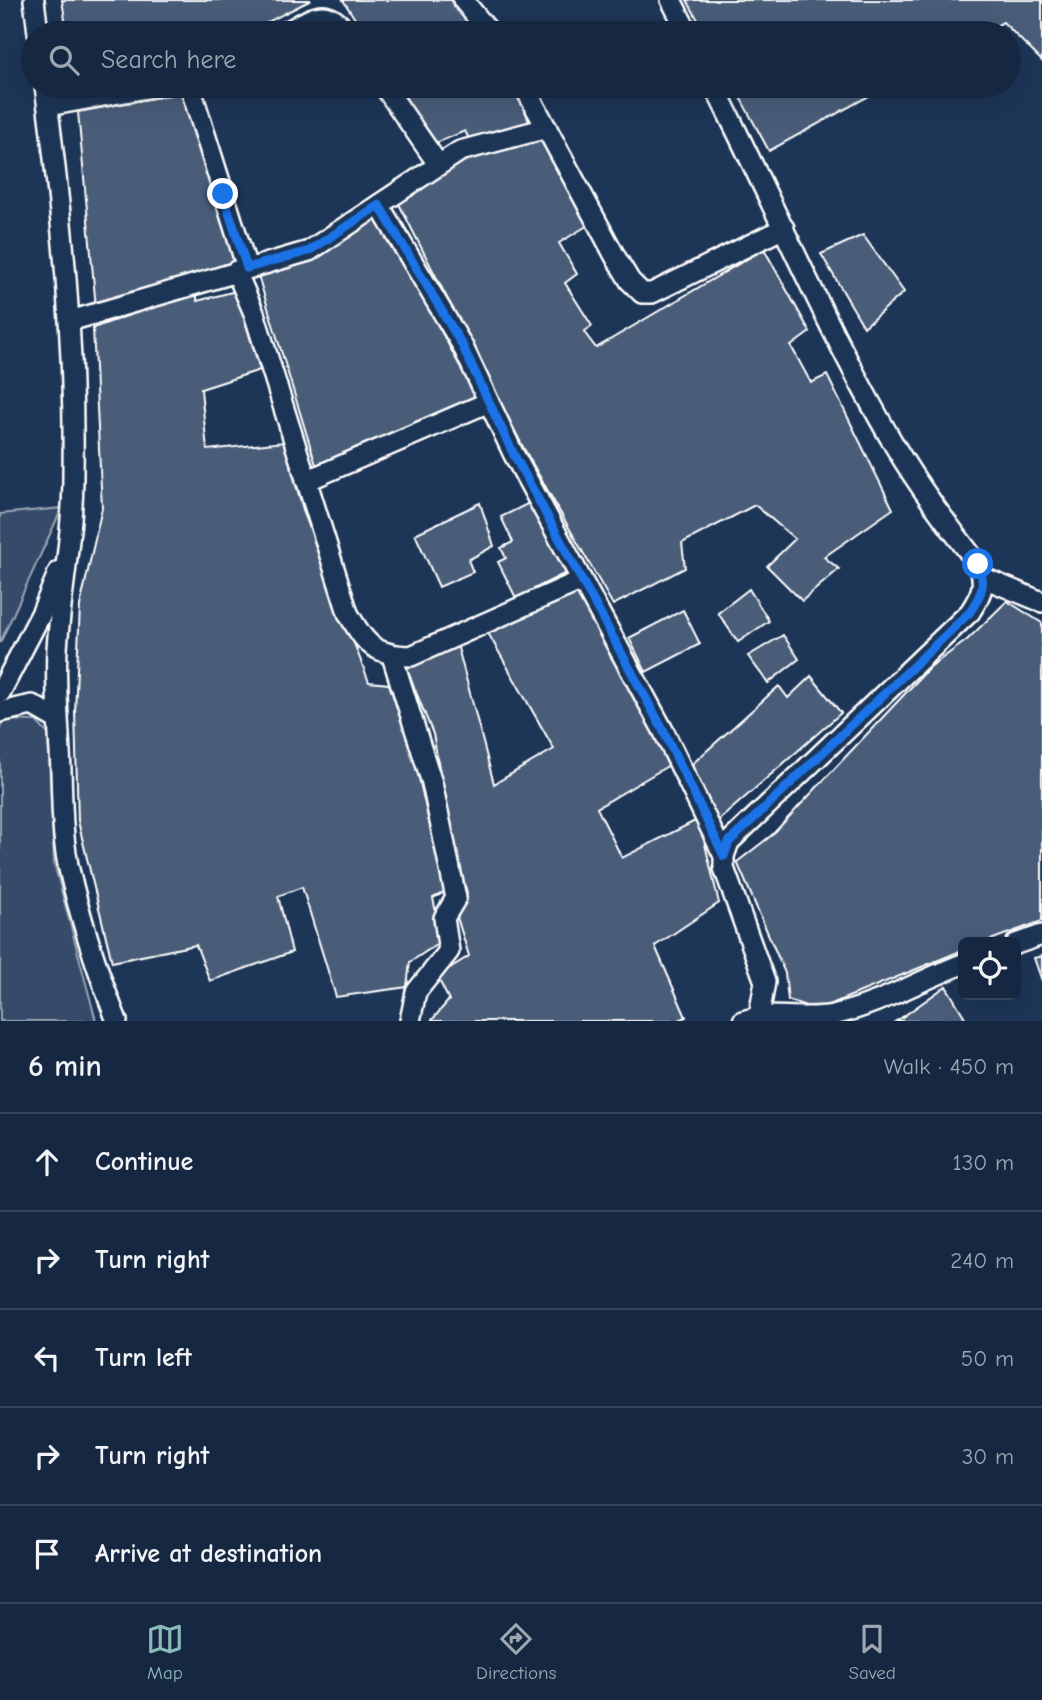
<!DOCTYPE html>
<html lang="en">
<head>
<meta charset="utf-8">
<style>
  body { margin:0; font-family:"Comic Neue",sans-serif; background:#1f3048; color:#f1f3f6 }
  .controls { position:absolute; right:21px; bottom:21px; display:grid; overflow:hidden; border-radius:10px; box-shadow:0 7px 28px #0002 }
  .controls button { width:63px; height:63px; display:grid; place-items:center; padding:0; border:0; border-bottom:2px solid #35445a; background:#162841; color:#f1f3f6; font:35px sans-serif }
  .stop { position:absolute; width:21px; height:21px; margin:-16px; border:5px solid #1a73e8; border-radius:50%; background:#fff }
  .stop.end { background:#1a73e8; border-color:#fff; box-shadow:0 2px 7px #0008 }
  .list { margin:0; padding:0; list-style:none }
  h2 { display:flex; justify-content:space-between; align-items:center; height:91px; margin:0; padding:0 28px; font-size:30px }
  h2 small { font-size:23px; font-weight:400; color:#9ea6b1 }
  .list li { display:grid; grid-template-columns:46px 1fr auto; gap:21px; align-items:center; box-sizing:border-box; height:98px; padding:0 28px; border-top:2px solid #35445a }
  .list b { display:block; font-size:26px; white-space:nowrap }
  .list em { font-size:23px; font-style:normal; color:#9ea6b1 }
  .icon { flex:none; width:38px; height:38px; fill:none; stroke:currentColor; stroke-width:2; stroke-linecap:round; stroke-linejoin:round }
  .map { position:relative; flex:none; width:1042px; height:1021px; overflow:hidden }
  .search { position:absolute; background:#162841; box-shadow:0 7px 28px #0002; left:21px; right:21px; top:21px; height:77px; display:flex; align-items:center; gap:18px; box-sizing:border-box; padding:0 24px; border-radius:38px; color:#9ea6b1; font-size:26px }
  .sheet { height:581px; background:#162841 }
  nav { display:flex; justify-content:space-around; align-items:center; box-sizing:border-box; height:98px; border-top:2px solid #35445a; background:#162841; font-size:19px; color:#9ea6b1 }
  nav a { display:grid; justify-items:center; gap:4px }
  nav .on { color:#8bbbb9 }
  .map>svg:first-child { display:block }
  .green { fill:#364b69; stroke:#9aa5b4; stroke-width:2 }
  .building { fill:#4a5d79; stroke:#fff; stroke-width:2 }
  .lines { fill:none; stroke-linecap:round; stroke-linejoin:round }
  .street-casing { stroke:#fff; stroke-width:24 }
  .street { stroke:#1d3557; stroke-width:19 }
  .route { stroke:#1a73e8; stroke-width:9 }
</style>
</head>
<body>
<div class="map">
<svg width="1042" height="1021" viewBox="0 0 1042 1021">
  <rect width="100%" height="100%" fill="#1d3557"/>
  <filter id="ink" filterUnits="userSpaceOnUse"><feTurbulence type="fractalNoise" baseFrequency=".0143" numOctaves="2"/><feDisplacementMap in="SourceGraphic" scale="14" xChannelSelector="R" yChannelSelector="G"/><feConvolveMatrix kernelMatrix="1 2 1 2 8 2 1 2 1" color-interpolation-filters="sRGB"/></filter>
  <g filter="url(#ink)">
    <path class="green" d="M62 508 0 643V514Z
      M3 720 36 721 48 734 54 863 96 1021H0V728Z"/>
    <path class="building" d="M62 0H311L246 33H67Z
      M343 0H455L482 33H364Z
      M687 0H1042V61L1003 22 983 33H705Z
      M76 86H119L77 95Z
      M398 86H517L530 125 470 141 465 131 436 143Z
      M734 86H887L769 151Z
      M186 92 238 260 96 308 78 112Z
      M543 139 590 224 559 243 577 274 565 283 592 326 584 332 596 348 764 249 810 332 791 346 811 383 827 375 893 509 824 557 839 569 802 601 767 566 795 539 755 505 682 543 685 568 613 605 524 449 399 204 461 159Z
      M380 217 476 396 316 465 257 272 318 256Z
      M863 235 904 292 864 327 821 254Z
      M197 291V301L236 291 260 370 201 389 207 450 284 442 304 513 369 682 389 684 415 760 445 892 433 898 442 941 410 962 407 987 336 997 302 887 278 896 292 952 210 981 196 945 112 962 78 821 75 712 80 606 102 508 93 328Z
      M533 501 568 572 516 598 498 562 506 558 501 548 513 542 501 517Z
      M480 503 494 546 468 560 473 572 439 587 415 534Z
      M749 589 769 621 738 642 718 613Z
      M579 591 671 764 597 808 622 858 699 819 719 903 655 946 686 1017 676 1021H435L432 1020 449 1000 437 976 469 956 456 914 467 893 452 839 433 734 405 665 457 644 494 784 554 749 488 633Z
      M1007 601 1042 623V921L985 942H963V950L824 1007 806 1006 788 1000 785 973 737 862 772 835 930 667 967 640Z
      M683 610 700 644 646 672 629 638Z
      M783 635 799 659 768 683 748 656Z
      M811 676 841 713 718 821 691 765 779 686 788 698Z
      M1042 956V981L1034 958Z
      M946 986 967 1021H896L901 1018Z"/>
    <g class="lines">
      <g class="street-casing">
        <path id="street" d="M34 0 38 33
          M463 0 490 33
          M671 0 688 33
          M284 33C312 19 325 3 347 33
          M45 86C62 216 75 344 73 475 73 534 61 590 57 649 55 689 59 729 61 770 62 801 62 834 68 865 80 918 97 970 117 1021
          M190 86 247 268
          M384 86 438 164
          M524 86 616 258 630 281 642 293H652L784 228
          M714 86C774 204 826 328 893 443 918 486 948 525 978 564 987 584 981 595 970 612L729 842 724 856V868L765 982 759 1016
          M48 106 158 86
          M379 205 462 345 513 453 663 730 724 856
          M236 271 254 313 348 613C365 644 374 655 411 656L582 580
          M70 321 309 251 460 151 547 128
          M306 481 489 402
          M984 578 1042 602
          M392 656 432 783 456 898 444 918 449 951 416 992 410 1021
          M0 693 42 612 59 571
          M0 712 32 705 58 720
          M1016 944 1042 935
          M743 1021C773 1011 803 1021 833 1015 879 1005 920 980 963 964"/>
      </g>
      <use href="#street" class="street"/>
    </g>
  </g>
  <g class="lines" filter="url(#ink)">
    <path class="route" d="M223 194 247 268 309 251 379 205 462 345 513 453 663 730 724 856 729 842 970 612C981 595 987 584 978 564"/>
  </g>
</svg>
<div class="controls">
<button><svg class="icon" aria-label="locate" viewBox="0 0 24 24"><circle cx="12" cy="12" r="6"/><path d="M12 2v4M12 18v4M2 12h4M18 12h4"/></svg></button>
</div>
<div class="stop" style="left:978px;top:564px"></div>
<div class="stop end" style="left:223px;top:194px"></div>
<div class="search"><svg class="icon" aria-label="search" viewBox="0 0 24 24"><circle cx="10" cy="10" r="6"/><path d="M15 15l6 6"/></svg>Search here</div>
</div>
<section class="sheet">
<h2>6 min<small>Walk · 450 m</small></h2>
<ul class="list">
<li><svg class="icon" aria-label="ahead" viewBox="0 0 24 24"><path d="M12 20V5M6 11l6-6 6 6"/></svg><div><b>Continue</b></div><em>130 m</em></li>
<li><svg class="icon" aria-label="right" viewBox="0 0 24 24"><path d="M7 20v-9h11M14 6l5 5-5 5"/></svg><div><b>Turn right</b></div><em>240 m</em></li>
<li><svg class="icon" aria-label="left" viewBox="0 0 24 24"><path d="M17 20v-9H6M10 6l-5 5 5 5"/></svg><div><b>Turn left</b></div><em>50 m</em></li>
<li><svg class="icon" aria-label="right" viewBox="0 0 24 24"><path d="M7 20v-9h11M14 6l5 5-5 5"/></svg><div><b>Turn right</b></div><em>30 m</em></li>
<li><svg class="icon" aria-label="arrive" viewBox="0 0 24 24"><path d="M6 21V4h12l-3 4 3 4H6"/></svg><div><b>Arrive at destination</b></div></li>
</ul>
</section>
<nav>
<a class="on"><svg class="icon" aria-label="map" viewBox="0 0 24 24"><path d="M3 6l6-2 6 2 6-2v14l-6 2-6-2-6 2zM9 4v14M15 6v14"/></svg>Map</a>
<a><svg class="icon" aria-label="directions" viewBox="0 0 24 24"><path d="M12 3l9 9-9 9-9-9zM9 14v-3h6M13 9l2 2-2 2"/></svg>Directions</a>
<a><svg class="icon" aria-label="saved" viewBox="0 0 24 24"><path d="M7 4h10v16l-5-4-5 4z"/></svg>Saved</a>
</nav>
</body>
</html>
